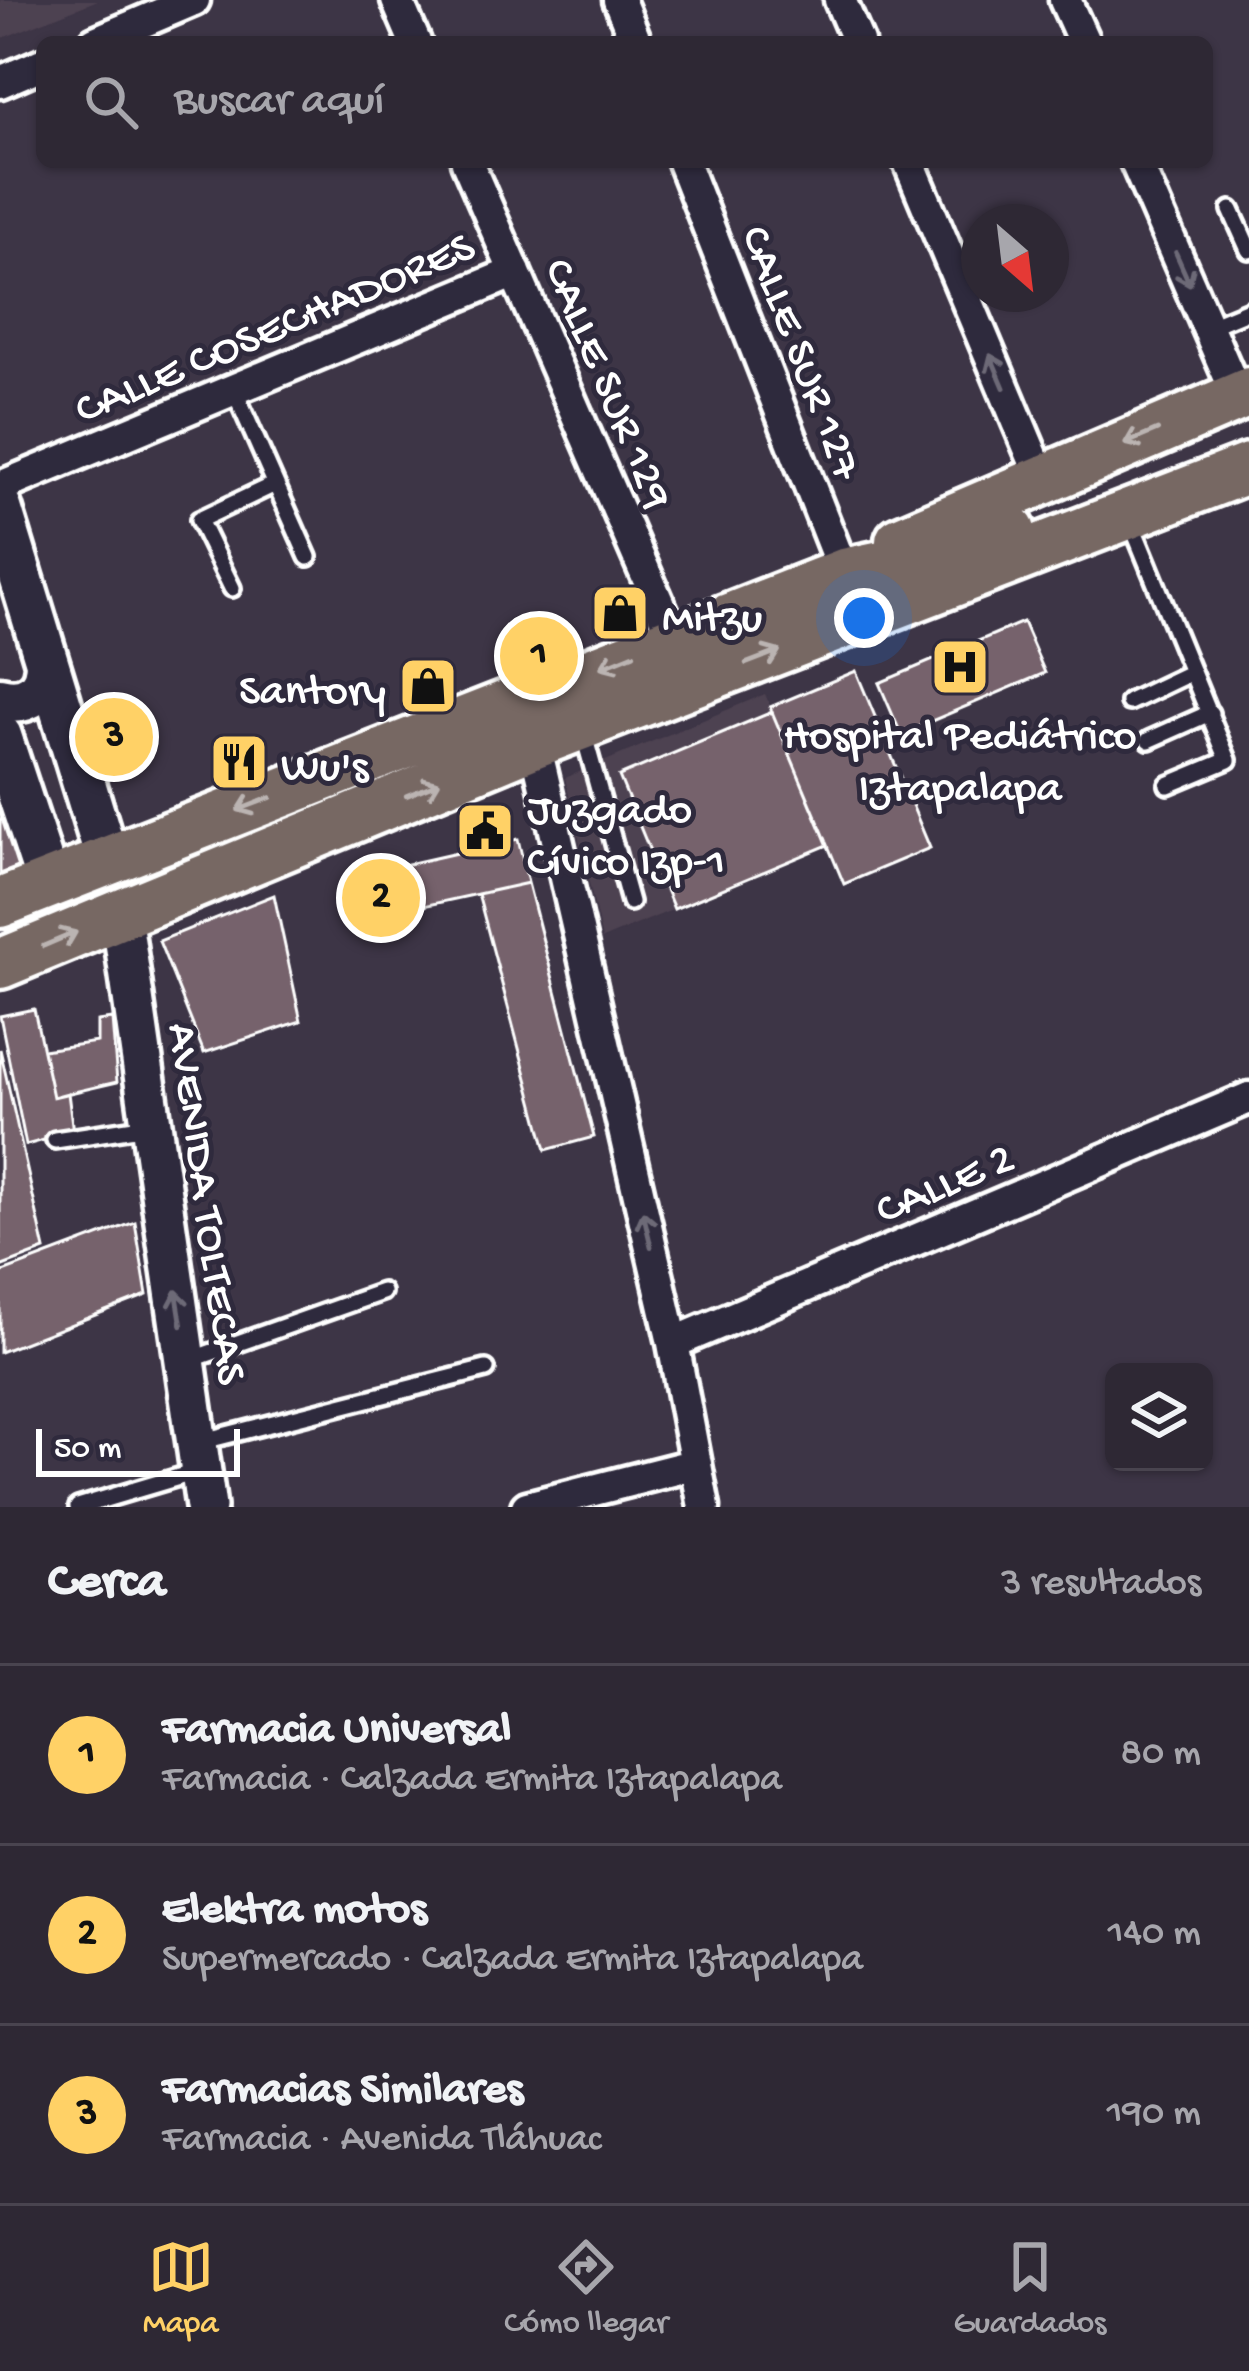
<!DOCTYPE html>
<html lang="es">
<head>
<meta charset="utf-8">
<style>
  body { margin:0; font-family:"Gochi Hand",sans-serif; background:#3a3440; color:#f1f3f6 }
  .controls { position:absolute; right:36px; bottom:36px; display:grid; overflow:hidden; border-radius:18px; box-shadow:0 3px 9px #0004 }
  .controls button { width:108px; height:108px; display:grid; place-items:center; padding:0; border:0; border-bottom:3px solid #49444f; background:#2e2834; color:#f1f3f6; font:60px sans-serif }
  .compass { position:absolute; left:961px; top:204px; width:108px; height:108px; border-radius:50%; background:#2e2834; box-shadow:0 3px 9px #0004; rotate:152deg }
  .scale { position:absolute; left:36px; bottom:30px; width:204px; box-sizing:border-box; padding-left:12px; border:6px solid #fff; border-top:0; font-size:33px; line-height:42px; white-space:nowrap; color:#fff; -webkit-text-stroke:9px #2f2a3d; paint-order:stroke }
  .you { position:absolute; left:864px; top:618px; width:42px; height:42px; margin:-30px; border:9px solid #fff; border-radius:50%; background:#1a73e8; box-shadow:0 0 0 18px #1a73e833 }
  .badge { display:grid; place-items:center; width:78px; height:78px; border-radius:50%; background:#ffd166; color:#111; font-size:39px; font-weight:700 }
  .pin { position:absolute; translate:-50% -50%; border:6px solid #fff; box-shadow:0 3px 12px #0006 }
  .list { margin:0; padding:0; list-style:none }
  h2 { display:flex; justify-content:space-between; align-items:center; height:156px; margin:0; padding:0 48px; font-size:51px }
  h2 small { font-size:39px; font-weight:400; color:#a7a6ac }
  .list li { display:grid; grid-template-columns:78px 1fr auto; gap:36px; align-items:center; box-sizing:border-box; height:180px; padding:0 48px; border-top:3px solid #49444f }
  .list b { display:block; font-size:45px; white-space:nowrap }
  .list p { margin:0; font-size:39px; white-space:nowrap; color:#a7a6ac }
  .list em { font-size:39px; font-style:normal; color:#a7a6ac }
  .icon { flex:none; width:66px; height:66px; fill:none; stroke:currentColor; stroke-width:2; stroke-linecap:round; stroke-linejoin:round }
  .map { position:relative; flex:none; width:1249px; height:1507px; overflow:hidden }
  .search { position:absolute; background:#2e2834; box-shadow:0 3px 9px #0004; left:36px; right:36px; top:36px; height:132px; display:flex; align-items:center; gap:30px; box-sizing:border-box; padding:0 42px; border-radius:18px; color:#a7a6ac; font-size:45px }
  .sheet { height:696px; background:#2e2834 }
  nav { display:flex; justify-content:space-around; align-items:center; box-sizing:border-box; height:168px; border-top:3px solid #49444f; background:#2e2834; font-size:33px; color:#a7a6ac }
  nav a { display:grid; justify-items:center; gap:6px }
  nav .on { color:#ffd166 }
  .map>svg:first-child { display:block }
  .built { fill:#4e4251 }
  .building { fill:#76626c; stroke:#fff; stroke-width:3 }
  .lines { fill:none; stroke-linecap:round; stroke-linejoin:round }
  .service-casing { stroke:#fff; stroke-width:24 }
  .minor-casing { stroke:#fff; stroke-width:39 }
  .tertiary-casing { stroke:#fff; stroke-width:48 }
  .secondary-casing { stroke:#fff; stroke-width:51 }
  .primary-casing { stroke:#fff; stroke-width:57 }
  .service { stroke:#2f2a3d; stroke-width:15 }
  .minor { stroke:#2f2a3d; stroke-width:30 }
  .tertiary { stroke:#2f2a3d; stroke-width:39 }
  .secondary { stroke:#2f2a3d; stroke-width:42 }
  .primary { stroke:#776864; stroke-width:48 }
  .oneway { stroke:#6d6a77 }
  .oneway2 { stroke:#bbb4b2 }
  .labels { text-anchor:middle; stroke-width:10; stroke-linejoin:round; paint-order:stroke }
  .street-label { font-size:45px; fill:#fff; stroke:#2f2a3d }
  .poi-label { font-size:45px; fill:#fff; stroke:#2f2a3d; text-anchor:start }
</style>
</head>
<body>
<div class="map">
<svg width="1249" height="1507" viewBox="0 0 1249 1507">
  <rect width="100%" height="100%" fill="#3d3546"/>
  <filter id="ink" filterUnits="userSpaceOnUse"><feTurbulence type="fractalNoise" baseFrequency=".00833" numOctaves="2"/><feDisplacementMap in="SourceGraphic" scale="24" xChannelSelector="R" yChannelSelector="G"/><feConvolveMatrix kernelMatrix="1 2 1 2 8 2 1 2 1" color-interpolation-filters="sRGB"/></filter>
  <g filter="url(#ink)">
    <path class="built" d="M0 0H98L0 39Z
      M765 694 828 845 602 939 565 778Z"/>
    <path class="building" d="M1023 622 1045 673 901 734 879 683Z
      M856 671 930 848 844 884 770 707Z
      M772 712 828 845 674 909 619 776Z
      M8 816 31 877 0 889V819Z
      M518 839 528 883 414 908 404 865Z
      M528 883 594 1137 546 1150 478 894Z
      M274 895 301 1021 204 1053 159 941Z
      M34 1009 53 1097 68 1093 73 1132 26 1145 0 1016Z
      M112 1019 117 1082 53 1097 43 1050 97 1042V1021Z
      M0 1049 45 1250 0 1267Z
      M135 1222 147 1295 0 1352V1273Z"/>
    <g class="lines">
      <g class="service-casing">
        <path id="service" d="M1231 210 1249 250
          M1208 327 1249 310
          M234 390 308 557
          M1129 518 1228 760 1168 785
          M232 588 199 520 275 484
          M1129 702 1192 672
          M582 728 630 902
          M1149 740 1210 713
          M55 1140 148 1126
          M187 1361 382 1292
          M199 1442 486 1369
          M78 1507 199 1471"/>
      </g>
      <g class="minor-casing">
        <path id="minor" d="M397 0 415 42
          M619 0 636 42
          M840 0 858 42
          M1065 0 1084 42
          M95 42 194 0
          M0 82 42 64
          M467 162 674 639
          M683 162 844 573
          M909 162 1042 479
          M1136 162 1238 397
          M0 487 515 272
          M535 743 673 1343 704 1507
          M673 1343 1249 1098
          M527 1507 696 1464"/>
      </g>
      <g class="tertiary-casing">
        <path id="tertiary" d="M121 914 206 1507"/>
      </g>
      <g class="secondary-casing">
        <path id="secondary" d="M0 508 107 859
          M0 699C27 706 47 691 47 662
          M0 736 48 882"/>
      </g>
      <g class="primary-casing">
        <path id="primary" d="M900 541 1249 392
          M0 903 844 573 981 544 1011 531
          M0 964 535 743 1249 468"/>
      </g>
      <use href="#service" class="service"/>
      <use href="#minor" class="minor"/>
      <use href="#tertiary" class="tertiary"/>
      <use href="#secondary" class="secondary"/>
      <use href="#primary" class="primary"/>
    </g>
    <defs><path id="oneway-shaft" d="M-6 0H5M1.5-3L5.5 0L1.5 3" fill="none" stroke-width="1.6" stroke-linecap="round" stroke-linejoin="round" transform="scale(3)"/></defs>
    <g class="oneway">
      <use href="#oneway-shaft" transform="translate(1183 269) rotate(66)"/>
      <use href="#oneway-shaft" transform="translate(997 371) rotate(-113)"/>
      <use href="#oneway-shaft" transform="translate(647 1229) rotate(-103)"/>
      <use href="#oneway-shaft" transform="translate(179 1308) rotate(-99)"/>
    </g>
    <g class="oneway2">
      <use href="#oneway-shaft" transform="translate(1141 437) rotate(157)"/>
      <use href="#oneway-shaft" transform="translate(763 657) rotate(-21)"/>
      <use href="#oneway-shaft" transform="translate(617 661) rotate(158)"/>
      <use href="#oneway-shaft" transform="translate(423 789) rotate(-22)"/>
      <use href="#oneway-shaft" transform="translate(254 804) rotate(159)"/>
      <use href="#oneway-shaft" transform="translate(60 939) rotate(-23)"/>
    </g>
  </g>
  <defs>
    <g id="shop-square" transform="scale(3)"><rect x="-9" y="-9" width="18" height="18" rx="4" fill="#ffd166" stroke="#2f2a3d"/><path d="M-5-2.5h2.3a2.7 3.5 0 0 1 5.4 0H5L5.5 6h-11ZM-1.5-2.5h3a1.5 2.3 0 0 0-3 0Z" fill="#111"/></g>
    <g id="hospital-square" transform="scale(3)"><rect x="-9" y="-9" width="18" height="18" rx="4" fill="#ffd166" stroke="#2f2a3d"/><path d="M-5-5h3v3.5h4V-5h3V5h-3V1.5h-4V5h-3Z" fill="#111"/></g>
    <g id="restaurant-square" transform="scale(3)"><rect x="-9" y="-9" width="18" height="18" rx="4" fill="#ffd166" stroke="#2f2a3d"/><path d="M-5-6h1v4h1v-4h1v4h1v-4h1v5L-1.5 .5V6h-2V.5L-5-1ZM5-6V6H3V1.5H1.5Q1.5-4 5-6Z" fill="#111"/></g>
    <g id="civic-square" transform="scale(3)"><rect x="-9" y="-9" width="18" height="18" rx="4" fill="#ffd166" stroke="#2f2a3d"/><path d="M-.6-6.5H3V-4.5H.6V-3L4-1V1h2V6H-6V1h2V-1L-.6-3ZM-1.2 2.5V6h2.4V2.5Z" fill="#111"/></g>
  </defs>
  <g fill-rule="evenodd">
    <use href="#shop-square" x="620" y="613"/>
    <use href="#hospital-square" x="960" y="667"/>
    <use href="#shop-square" x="428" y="686"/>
    <use href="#restaurant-square" x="239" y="762"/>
    <use href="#civic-square" x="485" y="831"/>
  </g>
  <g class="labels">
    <g class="street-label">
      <text transform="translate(273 324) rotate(-23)" y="16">CALLE COSECHADORES</text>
      <text transform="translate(805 351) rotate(69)" y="16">CALLE SUR 127</text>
      <text transform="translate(612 382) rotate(67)" y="16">CALLE SUR 129</text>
      <text transform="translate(943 1180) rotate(-23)" y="16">CALLE 2</text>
      <text transform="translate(211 1203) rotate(82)" y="16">AVENIDA TOLTECAS</text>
    </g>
    <g class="poi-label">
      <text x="662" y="629">Mitzu</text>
      <text x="386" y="702" text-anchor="end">Santory</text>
      <text x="960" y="747" text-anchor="middle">Hospital Pediátrico<tspan x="960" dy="52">Iztapalapa</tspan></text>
      <text x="281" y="778">Wu's</text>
      <text x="527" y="821">Juzgado<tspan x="527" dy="52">Cívico Izp-1</tspan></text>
    </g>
  </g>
</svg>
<div class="controls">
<button><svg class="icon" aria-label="layers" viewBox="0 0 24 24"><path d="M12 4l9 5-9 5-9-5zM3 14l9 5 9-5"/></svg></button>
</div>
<svg class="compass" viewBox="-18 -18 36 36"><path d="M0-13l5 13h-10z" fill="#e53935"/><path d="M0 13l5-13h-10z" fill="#a7a6ac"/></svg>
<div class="scale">50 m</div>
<div class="you"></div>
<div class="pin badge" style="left:539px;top:656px">1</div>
<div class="pin badge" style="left:381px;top:898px">2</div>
<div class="pin badge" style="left:114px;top:737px">3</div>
<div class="search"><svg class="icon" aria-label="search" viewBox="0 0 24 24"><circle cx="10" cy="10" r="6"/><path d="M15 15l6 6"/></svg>Buscar aquí</div>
</div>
<section class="sheet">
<h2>Cerca<small>3 resultados</small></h2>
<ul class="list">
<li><span class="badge">1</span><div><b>Farmacia Universal</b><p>Farmacia · Calzada Ermita Iztapalapa</p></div><em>80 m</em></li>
<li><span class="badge">2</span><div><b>Elektra motos</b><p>Supermercado · Calzada Ermita Iztapalapa</p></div><em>140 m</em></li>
<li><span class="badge">3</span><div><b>Farmacias Similares</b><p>Farmacia · Avenida Tláhuac</p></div><em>190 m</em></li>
</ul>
</section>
<nav>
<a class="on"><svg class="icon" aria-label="map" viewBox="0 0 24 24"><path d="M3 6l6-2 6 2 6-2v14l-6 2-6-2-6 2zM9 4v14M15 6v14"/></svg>Mapa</a>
<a><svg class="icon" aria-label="directions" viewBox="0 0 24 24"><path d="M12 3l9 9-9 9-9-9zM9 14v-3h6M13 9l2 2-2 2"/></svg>Cómo llegar</a>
<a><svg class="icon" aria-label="saved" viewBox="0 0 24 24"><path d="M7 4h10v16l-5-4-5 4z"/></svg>Guardados</a>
</nav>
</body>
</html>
